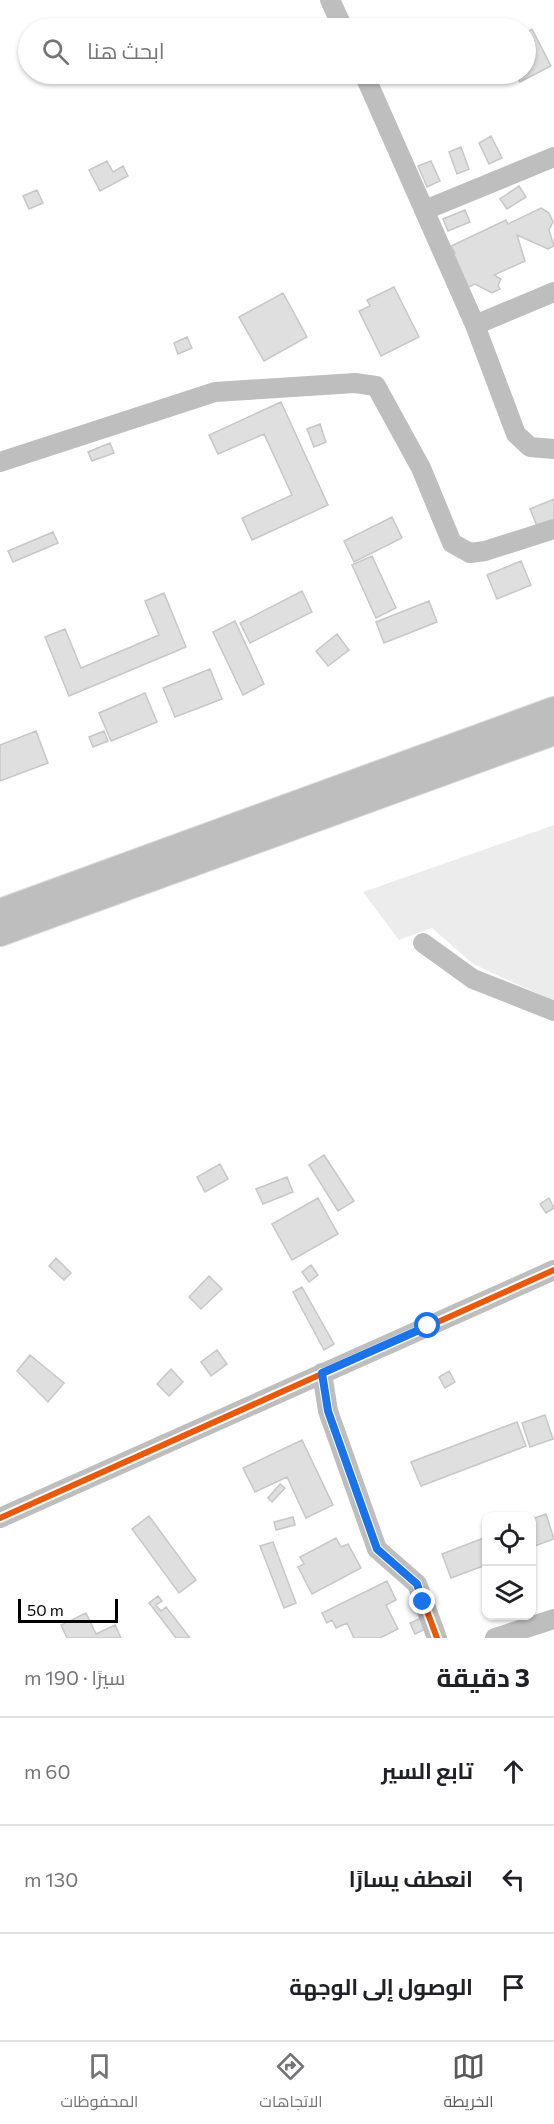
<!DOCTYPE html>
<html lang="ar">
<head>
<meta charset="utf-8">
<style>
  body { margin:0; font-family:Commissioner,Cairo,sans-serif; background:#f6f6f6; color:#202124; direction:rtl }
  .controls { position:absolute; right:18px; bottom:18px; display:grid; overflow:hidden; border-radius:12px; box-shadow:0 2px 4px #0004 }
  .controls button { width:54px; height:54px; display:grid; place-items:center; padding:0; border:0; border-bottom:2px solid #e0e0e0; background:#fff; color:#202124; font:30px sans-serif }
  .scale { position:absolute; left:18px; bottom:15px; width:100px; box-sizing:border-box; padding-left:6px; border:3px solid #000; border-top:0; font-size:16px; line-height:21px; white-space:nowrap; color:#000; -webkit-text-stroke:4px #fff; paint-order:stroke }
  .stop { position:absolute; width:18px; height:18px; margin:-14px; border:4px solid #1a73e8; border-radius:50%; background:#fff }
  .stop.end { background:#1a73e8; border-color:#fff; box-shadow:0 2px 6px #0008 }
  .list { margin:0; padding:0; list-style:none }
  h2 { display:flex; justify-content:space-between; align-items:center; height:78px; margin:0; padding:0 24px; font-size:26px }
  h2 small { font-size:20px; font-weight:400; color:#757577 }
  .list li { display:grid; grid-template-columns:39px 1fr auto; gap:18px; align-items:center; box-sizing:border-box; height:108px; padding:0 24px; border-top:2px solid #e0e0e0 }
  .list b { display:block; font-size:22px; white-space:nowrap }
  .list em { font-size:20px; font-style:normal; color:#757577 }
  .icon { flex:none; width:33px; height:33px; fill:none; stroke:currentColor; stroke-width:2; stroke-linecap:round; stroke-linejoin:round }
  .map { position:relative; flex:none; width:554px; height:1638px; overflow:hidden; direction:ltr }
  .search { position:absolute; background:#fff; box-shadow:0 2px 4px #0004; left:18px; right:18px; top:18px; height:66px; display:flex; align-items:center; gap:15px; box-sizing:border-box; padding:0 21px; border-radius:33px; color:#757577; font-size:22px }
  .sheet { height:402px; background:#fff }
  nav { display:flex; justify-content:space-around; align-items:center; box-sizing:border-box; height:84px; border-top:2px solid #e0e0e0; background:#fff; font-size:16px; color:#757577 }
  nav a { display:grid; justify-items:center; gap:3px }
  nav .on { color:#595959 }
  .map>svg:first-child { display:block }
  .green { fill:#ececec }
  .building { fill:#dfdfdf; stroke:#c7c7c7; stroke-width:1.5 }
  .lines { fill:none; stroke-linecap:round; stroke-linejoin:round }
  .major-casing { stroke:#dbdbdb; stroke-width:28 }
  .minor { stroke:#bebebe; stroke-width:20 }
  .major { stroke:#bebebe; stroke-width:26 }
  .cycleway-casing { stroke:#fff; stroke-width:10 }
  .cycleway { stroke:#e8590c; stroke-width:6 }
  .route { stroke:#1a73e8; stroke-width:8 }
</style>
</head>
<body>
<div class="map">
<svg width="554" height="1638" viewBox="0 0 554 1638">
  <rect width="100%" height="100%" fill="#fff"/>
  <path class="green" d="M554 825V1001L473 964 432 928 399 940 363 892Z"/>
  <path class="building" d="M532 29 551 66 520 82 516 74H526V33Z
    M491 136 502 158 489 164 479 143Z
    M461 147 469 169 457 174 449 152Z
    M107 161 113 172 123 166 128 176 100 191 89 170Z
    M431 161 440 181 427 187 418 166Z
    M519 186 526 197 507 209 500 199Z
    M37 190 43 203 29 209 23 196Z
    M541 208 549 213 553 222 549 230 554 246 548 249 517 235 525 261 494 275 501 279 498 285 500 289 492 293 475 284 458 292 442 259 455 253 451 246 506 220 508 224Z
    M465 210 470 222 448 231 443 219Z
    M394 287 419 337 381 356 359 311 370 306 367 300Z
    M283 293 307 337 264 361 239 317Z
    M187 337 192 348 178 354 174 343Z
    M281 402 328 505 252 540 242 518 292 495 264 434 218 454 209 435Z
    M320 424 326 442 314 447 307 429Z
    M110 443 114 453 92 461 88 452Z
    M554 499V527L540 533 530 509Z
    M392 517 402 538 354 562 344 541Z
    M53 532 58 543 13 562 8 551Z
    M372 556 396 608 376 618 352 565Z
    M521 561 531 585 497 599 487 575Z
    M302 591 312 612 250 643 240 623Z
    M164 593 186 647 69 696 45 637 65 629 81 668 159 635 145 601Z
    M429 601 437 622 384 643 376 622Z
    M235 621 264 684 243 695 213 632Z
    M337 634 349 650 328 666 316 651Z
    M210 669 222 699 175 717 163 688Z
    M145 693 157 722 111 741 99 713Z
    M36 731 48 763 0 781V745Z
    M104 731 108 741 93 747 89 737Z
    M324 1155 354 1201 338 1211 309 1165Z
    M220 1164 228 1179 205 1192 197 1177Z
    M287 1177 293 1192 263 1204 256 1189Z
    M318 1198 338 1234 292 1260 272 1224Z
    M549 1198 554 1208 546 1213 540 1204Z
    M56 1258 71 1273 64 1280 49 1266Z
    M311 1265 318 1275 309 1282 302 1272Z
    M209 1276 222 1289 201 1309 189 1297Z
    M302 1287 334 1344 324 1350 293 1292Z
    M217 1350 227 1364 211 1376 201 1362Z
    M30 1355 64 1383 48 1402 17 1371Z
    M171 1369 183 1382 169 1396 157 1384Z
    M449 1371 455 1382 445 1388 439 1377Z
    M545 1415 553 1439 530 1447 522 1423Z
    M517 1422 526 1446 421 1486 411 1462Z
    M302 1440 333 1505 306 1518 287 1477 255 1492 243 1468Z
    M280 1484 285 1488 272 1502 268 1498Z
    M546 1514 554 1539 532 1547V1519Z
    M149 1516 196 1580 179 1593 132 1529Z
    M293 1517 295 1525 276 1530 274 1522Z
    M486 1537V1565L451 1578 442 1554Z
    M336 1538 341 1547 348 1544 361 1568 312 1594 298 1567 304 1564 300 1557Z
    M273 1542 296 1603 284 1608 260 1546Z
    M387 1581 396 1600 386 1605 398 1629 380 1638H354L347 1623 336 1628 332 1620 327 1623 322 1613Z
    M158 1596 162 1601 156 1605 161 1611 166 1607 190 1638H176L149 1603Z
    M86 1613 96 1634 115 1625 121 1638H67L61 1625Z
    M421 1618 426 1629 415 1634 410 1623Z"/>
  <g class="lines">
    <g class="major-casing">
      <path id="major" d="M0 912 554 710
        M0 933 554 732"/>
    </g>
    <path class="minor" d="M330 0 343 28
      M364 74 475 325 516 434 530 447 554 449
      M425 210 554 157
      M475 325 554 292
      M0 462 215 392 355 383 376 386 421 468 452 543 470 553 485 551 554 529
      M423 943 473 979 554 1011
      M322 1373 328 1411 377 1549 417 1584 437 1638
      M0 1518 554 1270
      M495 1638 554 1619"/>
    <use href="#major" class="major"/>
    <g class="cycleway-casing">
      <path id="cycleway" d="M322 1373 328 1411 377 1549 417 1584 437 1638
        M0 1518 554 1270"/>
    </g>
    <use href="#cycleway" class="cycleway"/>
  </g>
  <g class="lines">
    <path class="route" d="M423 1602 417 1584 377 1549 328 1411 322 1373 428 1326"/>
  </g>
</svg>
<div class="controls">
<button><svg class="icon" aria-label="locate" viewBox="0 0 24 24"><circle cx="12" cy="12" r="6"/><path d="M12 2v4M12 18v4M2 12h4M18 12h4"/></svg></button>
<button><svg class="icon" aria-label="layers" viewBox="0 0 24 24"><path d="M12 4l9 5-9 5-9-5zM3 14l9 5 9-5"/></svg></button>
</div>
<div class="scale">50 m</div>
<div class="stop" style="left:428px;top:1326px"></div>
<div class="stop end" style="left:423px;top:1602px"></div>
<div class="search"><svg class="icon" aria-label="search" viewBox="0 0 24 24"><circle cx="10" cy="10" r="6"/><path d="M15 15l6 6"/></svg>ابحث هنا</div>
</div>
<section class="sheet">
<h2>3 دقيقة<small>سيرًا · 190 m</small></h2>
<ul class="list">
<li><svg class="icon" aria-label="ahead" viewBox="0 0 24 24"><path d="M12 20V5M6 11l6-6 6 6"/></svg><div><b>تابع السير</b></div><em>60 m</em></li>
<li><svg class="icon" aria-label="left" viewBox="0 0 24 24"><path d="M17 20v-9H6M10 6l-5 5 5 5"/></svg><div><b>انعطف يسارًا</b></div><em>130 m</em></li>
<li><svg class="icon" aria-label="arrive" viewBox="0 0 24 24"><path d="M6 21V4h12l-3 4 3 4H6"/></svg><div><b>الوصول إلى الوجهة</b></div></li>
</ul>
</section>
<nav>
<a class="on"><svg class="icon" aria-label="map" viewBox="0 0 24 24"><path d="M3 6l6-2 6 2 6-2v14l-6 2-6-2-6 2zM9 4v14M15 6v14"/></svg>الخريطة</a>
<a><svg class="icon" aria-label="directions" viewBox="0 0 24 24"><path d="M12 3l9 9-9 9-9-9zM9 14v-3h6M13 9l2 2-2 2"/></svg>الاتجاهات</a>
<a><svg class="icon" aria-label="saved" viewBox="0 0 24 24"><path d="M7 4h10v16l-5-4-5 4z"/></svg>المحفوظات</a>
</nav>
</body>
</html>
